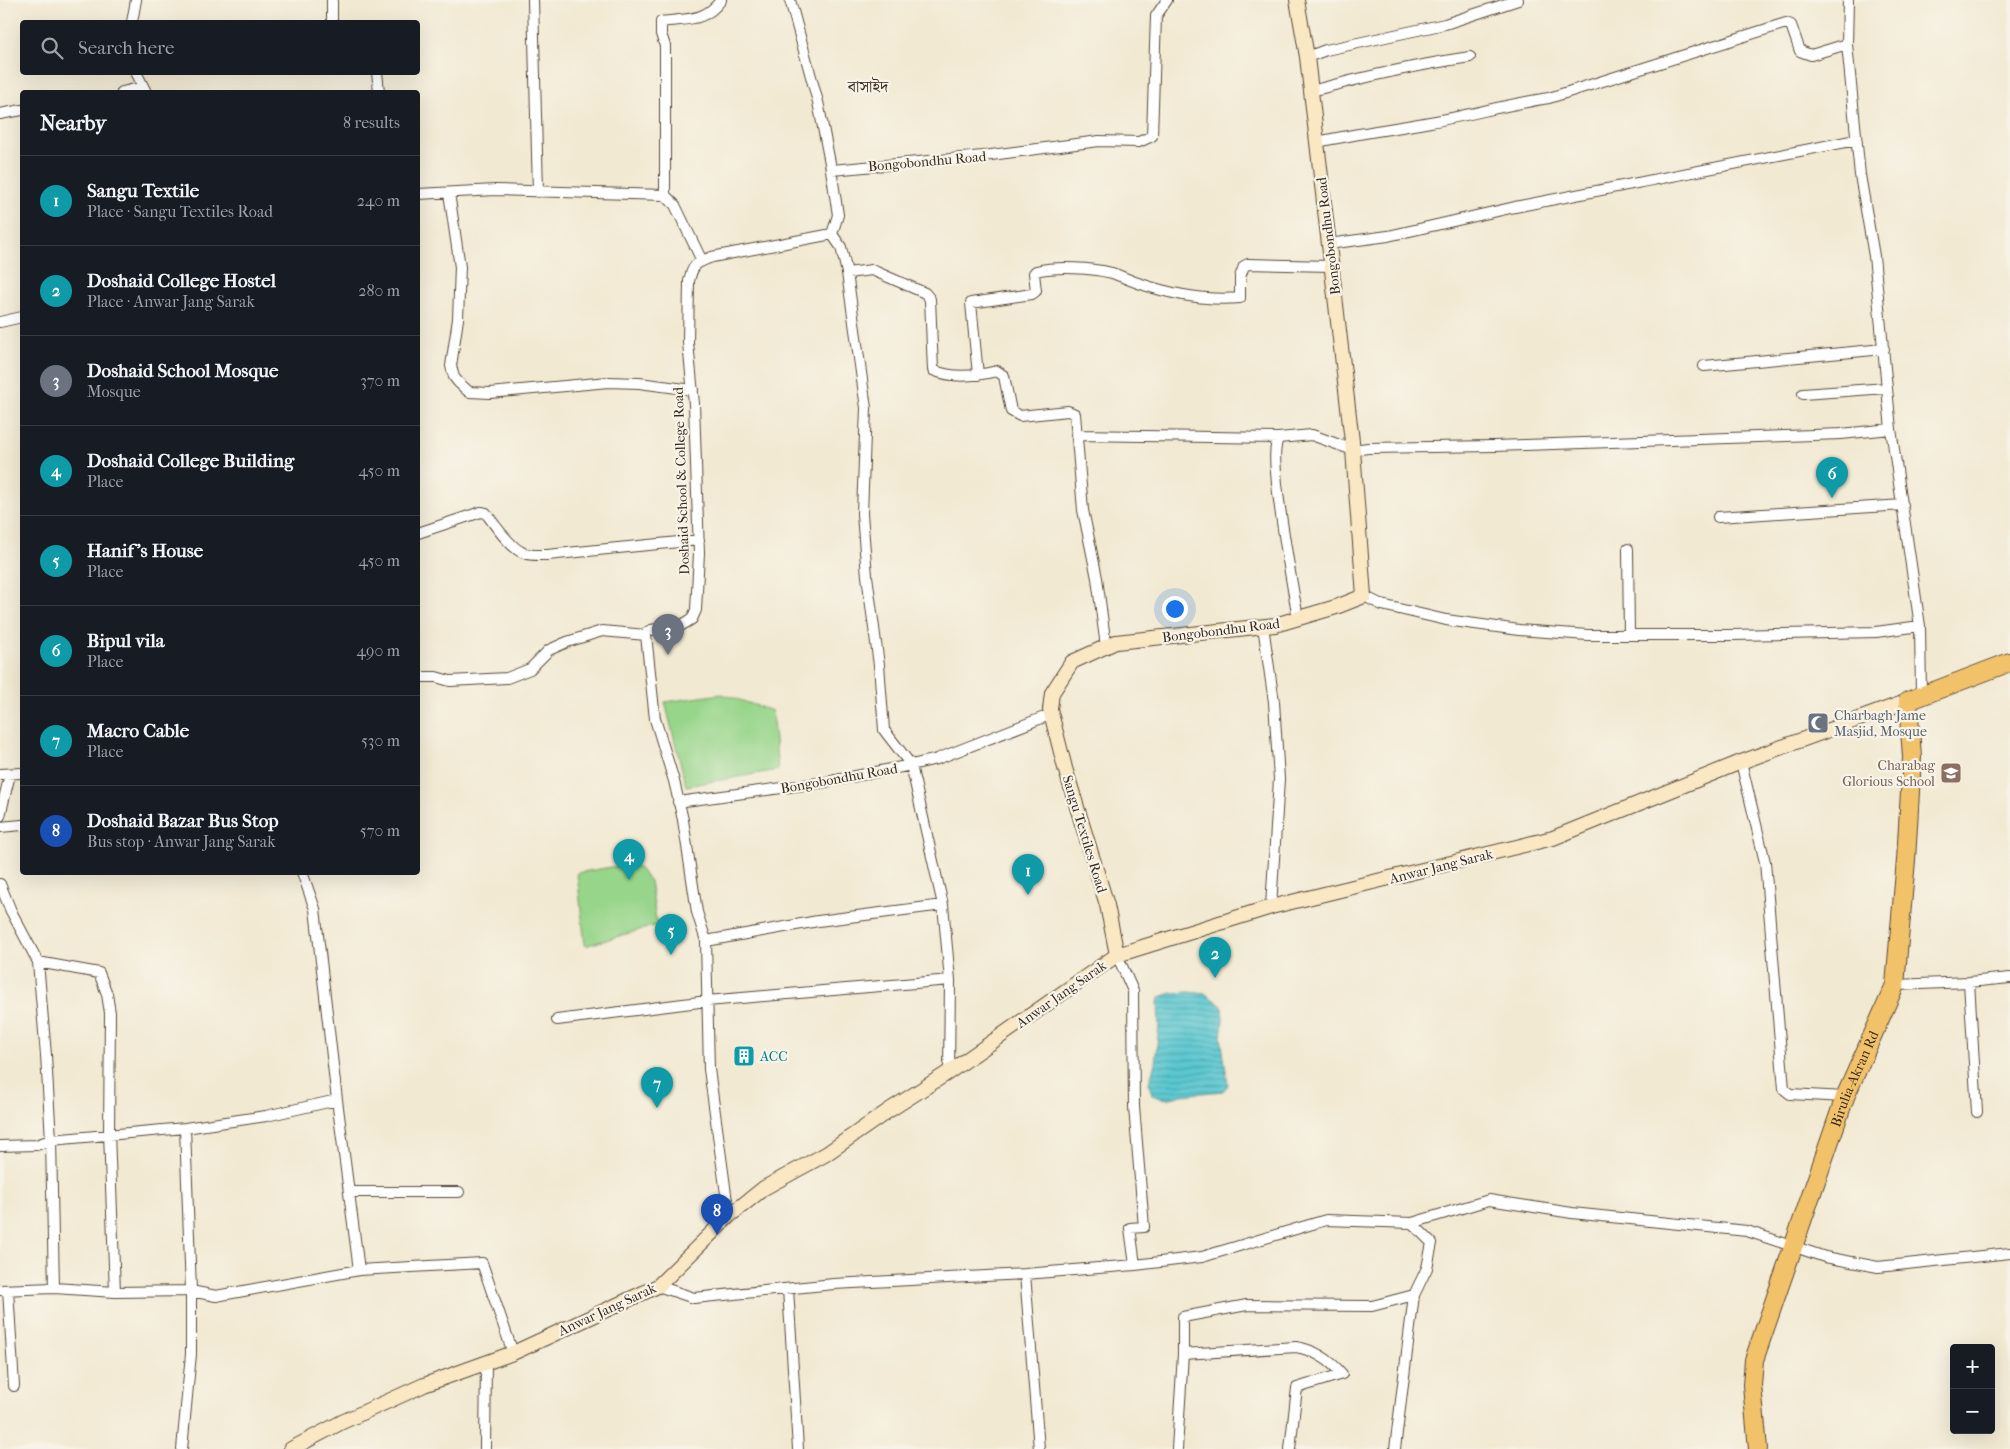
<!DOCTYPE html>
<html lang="en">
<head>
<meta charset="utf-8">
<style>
  body { margin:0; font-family:"IM FELL French Canon","Noto Serif Bengali",serif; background:#242831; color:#f1f3f6 }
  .controls { position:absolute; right:15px; bottom:15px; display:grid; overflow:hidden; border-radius:5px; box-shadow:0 5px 20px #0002 }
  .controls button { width:45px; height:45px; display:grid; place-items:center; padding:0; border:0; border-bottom:1px solid #363941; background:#171b24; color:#f1f3f6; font:25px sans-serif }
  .you { position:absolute; left:1174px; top:608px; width:18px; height:18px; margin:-12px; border:4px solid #fff; border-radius:50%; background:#1a73e8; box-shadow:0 0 0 8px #1a73e833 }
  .badge { display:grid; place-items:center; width:32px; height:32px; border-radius:50%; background:#2563eb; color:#fff; font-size:16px; font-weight:700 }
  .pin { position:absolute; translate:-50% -41px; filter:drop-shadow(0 1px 2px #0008) }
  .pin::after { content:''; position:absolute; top:26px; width:18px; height:15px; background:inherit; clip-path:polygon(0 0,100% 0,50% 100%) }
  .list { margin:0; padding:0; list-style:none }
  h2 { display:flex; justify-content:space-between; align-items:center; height:65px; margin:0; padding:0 20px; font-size:21px }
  h2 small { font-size:16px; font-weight:400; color:#9ea1a6 }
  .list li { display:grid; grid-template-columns:32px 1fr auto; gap:15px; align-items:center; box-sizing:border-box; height:90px; padding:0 20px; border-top:1px solid #363941 }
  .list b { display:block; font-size:19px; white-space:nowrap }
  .list p { margin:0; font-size:16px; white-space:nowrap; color:#9ea1a6 }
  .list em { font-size:16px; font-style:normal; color:#9ea1a6 }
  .icon { flex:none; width:28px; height:28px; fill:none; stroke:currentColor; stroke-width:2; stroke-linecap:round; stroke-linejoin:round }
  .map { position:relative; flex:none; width:2010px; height:1449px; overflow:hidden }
  .search { position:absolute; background:#171b24; box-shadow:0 5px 20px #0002; left:20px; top:20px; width:400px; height:55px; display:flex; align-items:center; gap:12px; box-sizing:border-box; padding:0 18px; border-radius:5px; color:#9ea1a6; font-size:19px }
  .panel { position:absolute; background:#171b24; box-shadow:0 5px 20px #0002; left:20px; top:90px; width:400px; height:785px; border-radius:5px }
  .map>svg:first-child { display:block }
  .park { fill:#97d58a; stroke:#698054 }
  .water { fill:url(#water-rules); stroke:#4b7978 }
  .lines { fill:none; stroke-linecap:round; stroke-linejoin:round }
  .street-casing { stroke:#564739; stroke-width:12 }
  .secondary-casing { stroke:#564739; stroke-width:16 }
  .highway-casing { stroke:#564739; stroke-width:20 }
  .street { stroke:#fff; stroke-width:10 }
  .secondary { stroke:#fae7c3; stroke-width:14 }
  .highway { stroke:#f2c26a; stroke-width:18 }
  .labels { text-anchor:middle; stroke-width:4.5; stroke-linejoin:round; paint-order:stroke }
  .street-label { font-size:14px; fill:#3b2a1e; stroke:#f7f3e8 }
  .worship-label { font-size:14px; fill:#5b616d; stroke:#f7f3e8; text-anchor:start }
  .education-label { font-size:14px; fill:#785e54; stroke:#f7f3e8; text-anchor:end }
  .culture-label { font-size:14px; fill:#0d838f; stroke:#f7f3e8; text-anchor:start }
  .quarter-label { font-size:16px; fill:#3b2a1e; stroke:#f7f3e8 }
</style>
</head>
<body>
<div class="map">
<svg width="2010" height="1449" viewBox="0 0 2010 1449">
  <defs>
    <pattern id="water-rules" width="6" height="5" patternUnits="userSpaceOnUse" patternTransform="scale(1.25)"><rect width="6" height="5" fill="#5bc8d1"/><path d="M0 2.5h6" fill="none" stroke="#4ca3a9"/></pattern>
  </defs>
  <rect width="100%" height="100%" fill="#f7f3e8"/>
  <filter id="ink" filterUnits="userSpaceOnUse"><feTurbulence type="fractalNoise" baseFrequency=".02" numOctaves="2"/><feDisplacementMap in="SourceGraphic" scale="10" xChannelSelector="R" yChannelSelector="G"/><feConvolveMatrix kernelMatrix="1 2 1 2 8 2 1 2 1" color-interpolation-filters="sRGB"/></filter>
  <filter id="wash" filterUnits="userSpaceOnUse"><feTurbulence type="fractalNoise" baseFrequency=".0096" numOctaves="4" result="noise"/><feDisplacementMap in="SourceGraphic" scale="20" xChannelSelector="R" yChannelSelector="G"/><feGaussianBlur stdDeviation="1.12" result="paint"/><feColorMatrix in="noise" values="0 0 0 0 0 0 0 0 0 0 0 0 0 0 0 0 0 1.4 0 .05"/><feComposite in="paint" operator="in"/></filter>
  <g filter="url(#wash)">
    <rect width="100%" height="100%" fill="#f2e9d2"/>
    <path class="park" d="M722 694 772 711 778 770 686 786 665 702Z
      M634 863 650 881 657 925 585 946 577 873Z"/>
    <path class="water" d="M1189 992 1206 994 1222 1006 1223 1020 1221 1037 1228 1085 1223 1091 1181 1095 1168 1099 1157 1097 1152 1094 1149 1083 1155 1063 1159 1026 1158 1002 1160 997 1172 993Z"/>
  </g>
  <g filter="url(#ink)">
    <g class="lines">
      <g class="street-casing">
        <path id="street" d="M533 0 538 192
          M1848 0 1847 44 1860 175 1874 256 1891 429 1920 626 1921 696
          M132 22 136 0
          M332 22V0
          M1307 57 1326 50 1445 24 1518 0
          M136 72 146 92
          M377 72 379 92
          M1311 91C1364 77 1416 65 1470 57
          M122 92 143 87
          M0 114 22 110
          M1317 142C1354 134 1392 129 1430 122 1470 115 1509 104 1549 98L1786 23 1791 25 1800 51 1811 55 1847 44
          M832 170 983 156 1099 141 1139 142 1152 136 1156 16 1167 0
          M449 193 460 267 458 319 451 366 454 377 458 382 469 392 490 393 608 382 639 383 693 390
          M418 194 496 190 665 195 675 205 702 261
          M665 195V46L661 34V22C686 18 704 23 721 0
          M832 234 841 247 847 273 866 408 862 514 867 576 879 665 884 730 911 765 943 905 950 980 949 1072
          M1328 244 1388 236 1515 207 1856 140
          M847 273 872 270 925 293 930 299 933 370C953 379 977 376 997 371L1004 376 1011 411 1020 416 1068 411 1075 414 1083 510 1097 578 1106 647
          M0 322 22 317
          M1704 366 1884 349
          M978 375 971 303 1032 294 1036 291 1034 273 1036 271C1057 266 1092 268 1112 273 1121 276 1129 280 1138 283 1170 294 1206 301 1240 298V277L1244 266 1248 264 1331 266
          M1803 394 1887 388
          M1076 435 1278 438
          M1718 517 1903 505
          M418 533 481 512 486 513C494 524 511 549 524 553 531 556 540 555 547 555L699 540
          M1628 549 1629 635
          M1364 596 1382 605 1446 620 1519 630 1588 635H1732L1876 632 1920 626
          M1298 618C1290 573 1282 529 1277 484 1276 469 1273 452 1278 438L1312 435 1353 450 1368 448 1494 446 1841 434 1891 429
          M1264 633 1274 702 1279 779 1271 907
          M646 635 647 632 651 630 682 625 692 619 696 610 699 553 694 404 688 343 689 281C693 263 697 263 712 257L832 234 838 215 830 163 818 102 790 0
          M646 635 655 719 674 781 683 820 697 912 706 941 709 1069 729 1216
          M418 677H436L450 681 507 678 530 669 549 650 567 642 602 631 646 635
          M1741 762 1765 862 1784 1089 1790 1094 1845 1097
          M0 774 22 773
          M678 802 826 782 911 765 937 759 1052 714
          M0 816 10 774
          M0 827 22 825
          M302 872 315 909 337 1100 359 1270
          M0 884 11 911 38 962 46 1055 51 1140 54 1288
          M706 941 818 921 943 905
          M1117 955 1133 991 1134 1107 1144 1227 1130 1228 1135 1265
          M38 962 99 973 107 994 110 1013 109 1133 115 1292
          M1969 982 1977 1112
          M1895 985 1969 982 2010 978
          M557 1020 707 1001 950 980
          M0 1146 36 1145 51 1140 185 1128 266 1116 337 1100
          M349 1192H459
          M1025 1274 1039 1449
          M658 1286 694 1298 834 1284 1025 1274 1135 1265 1202 1257 1326 1220 1412 1223 1489 1200 1572 1213 1747 1231 1825 1257 1878 1267 2010 1253
          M788 1289 798 1449
          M0 1290 54 1288 115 1292 191 1291 216 1296 359 1270 482 1263 513 1353
          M8 1290 14 1386
          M1183 1354 1296 1347C1315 1350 1329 1359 1342 1374L1297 1388 1290 1449
          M182 1449 191 1354V1291L185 1128
          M485 1449 486 1362
          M1177 1449 1183 1354V1317L1247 1305 1372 1306 1414 1295 1427 1268 1432 1243 1412 1223
          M1395 1449 1414 1295"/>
      </g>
      <g class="secondary-casing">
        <path id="secondary" d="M1117 955 1107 905 1065 768 1050 709 1052 693 1072 662 1116 642 1275 625 1336 607 1364 596 1353 450 1307 57 1297 0
          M291 1449 342 1422 424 1385 513 1353 658 1286 729 1216 764 1188 826 1154 888 1111 949 1072 1117 955 1271 907 1553 838 1741 762 1908 701"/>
      </g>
      <g class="highway-casing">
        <g id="highway">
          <path id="s1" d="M1758 1449 1752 1385 1754 1360 1845 1097 1895 985 1906 860 1912 757 1908 701 2010 662"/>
        </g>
      </g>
      <use href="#street" class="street"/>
      <use href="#secondary" class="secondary"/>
      <use href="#highway" class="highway"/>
    </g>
  </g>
  <defs>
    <g id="mosque-square" transform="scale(1.125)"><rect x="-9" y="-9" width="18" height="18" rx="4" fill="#6b7280" stroke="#f7f3e8"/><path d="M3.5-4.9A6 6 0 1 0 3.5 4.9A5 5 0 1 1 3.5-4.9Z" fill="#fff"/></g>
    <g id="school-square" transform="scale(1.125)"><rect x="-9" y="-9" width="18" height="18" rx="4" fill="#8d6e63" stroke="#f7f3e8"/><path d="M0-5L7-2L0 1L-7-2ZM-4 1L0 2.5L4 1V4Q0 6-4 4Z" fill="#fff"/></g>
    <g id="building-square" transform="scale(1.125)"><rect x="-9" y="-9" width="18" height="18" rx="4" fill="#0f9aa8" stroke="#f7f3e8"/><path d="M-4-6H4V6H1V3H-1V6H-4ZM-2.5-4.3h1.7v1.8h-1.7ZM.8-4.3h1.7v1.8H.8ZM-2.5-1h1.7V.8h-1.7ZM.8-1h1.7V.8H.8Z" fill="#fff"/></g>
  </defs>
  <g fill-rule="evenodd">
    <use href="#mosque-square" x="1818" y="723"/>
    <use href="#school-square" x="1951" y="773"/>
    <use href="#building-square" x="744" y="1056"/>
  </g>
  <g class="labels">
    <g class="street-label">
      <text transform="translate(927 161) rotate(-5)" y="5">Bongobondhu Road</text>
      <text transform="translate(1328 236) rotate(-97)" y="5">Bongobondhu Road</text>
      <text transform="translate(681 481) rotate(-92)" y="5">Doshaid School &amp; College Road</text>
      <text transform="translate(1221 630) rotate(-7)" y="5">Bongobondhu Road</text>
      <text transform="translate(839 778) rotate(-10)" y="5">Bongobondhu Road</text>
      <text transform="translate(1085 834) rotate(73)" y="5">Sangu Textiles Road</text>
      <text transform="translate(1441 866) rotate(-14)" y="5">Anwar Jang Sarak</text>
      <text transform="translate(1061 994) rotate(-35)" y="5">Anwar Jang Sarak</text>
      <text dy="5" stroke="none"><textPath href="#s1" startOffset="388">Birulia-Akran Rd</textPath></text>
      <text transform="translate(607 1309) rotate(-25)" y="5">Anwar Jang Sarak</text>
    </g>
    <g class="worship-label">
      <text x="1834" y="720">Charbagh Jame<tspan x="1834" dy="16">Masjid, Mosque</tspan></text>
    </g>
    <g class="education-label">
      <text x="1935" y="770">Charabag<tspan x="1935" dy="16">Glorious School</tspan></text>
    </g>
    <g class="culture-label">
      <text x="760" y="1061">ACC</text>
    </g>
    <g class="quarter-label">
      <text x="868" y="92">বাসাইদ</text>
    </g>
  </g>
</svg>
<div class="controls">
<button>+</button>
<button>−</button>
</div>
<div class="you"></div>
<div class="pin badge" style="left:1028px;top:895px;background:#0f9aa8">1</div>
<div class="pin badge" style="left:1215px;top:978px;background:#0f9aa8">2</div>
<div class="pin badge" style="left:668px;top:655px;background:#6b7280">3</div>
<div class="pin badge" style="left:629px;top:880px;background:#0f9aa8">4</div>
<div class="pin badge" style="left:671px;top:955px;background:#0f9aa8">5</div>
<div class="pin badge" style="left:1832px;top:498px;background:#0f9aa8">6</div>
<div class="pin badge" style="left:657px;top:1108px;background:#0f9aa8">7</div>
<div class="pin badge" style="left:717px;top:1235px;background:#1a4fb4">8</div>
<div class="search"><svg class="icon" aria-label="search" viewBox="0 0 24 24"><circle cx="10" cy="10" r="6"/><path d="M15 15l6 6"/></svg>Search here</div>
<section class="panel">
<h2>Nearby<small>8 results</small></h2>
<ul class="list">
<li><span class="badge" style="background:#0f9aa8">1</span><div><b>Sangu Textile</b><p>Place · Sangu Textiles Road</p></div><em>240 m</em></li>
<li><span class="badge" style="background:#0f9aa8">2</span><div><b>Doshaid College Hostel</b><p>Place · Anwar Jang Sarak</p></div><em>280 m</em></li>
<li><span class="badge" style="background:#6b7280">3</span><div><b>Doshaid School Mosque</b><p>Mosque</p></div><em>370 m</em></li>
<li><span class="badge" style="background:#0f9aa8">4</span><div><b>Doshaid College Building</b><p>Place</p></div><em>450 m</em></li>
<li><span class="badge" style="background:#0f9aa8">5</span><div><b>Hanif's House</b><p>Place</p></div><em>450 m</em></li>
<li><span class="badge" style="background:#0f9aa8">6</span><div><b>Bipul vila</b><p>Place</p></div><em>490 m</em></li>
<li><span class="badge" style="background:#0f9aa8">7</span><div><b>Macro Cable</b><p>Place</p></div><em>530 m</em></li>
<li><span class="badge" style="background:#1a4fb4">8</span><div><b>Doshaid Bazar Bus Stop</b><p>Bus stop · Anwar Jang Sarak</p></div><em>570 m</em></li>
</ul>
</section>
</div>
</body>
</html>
